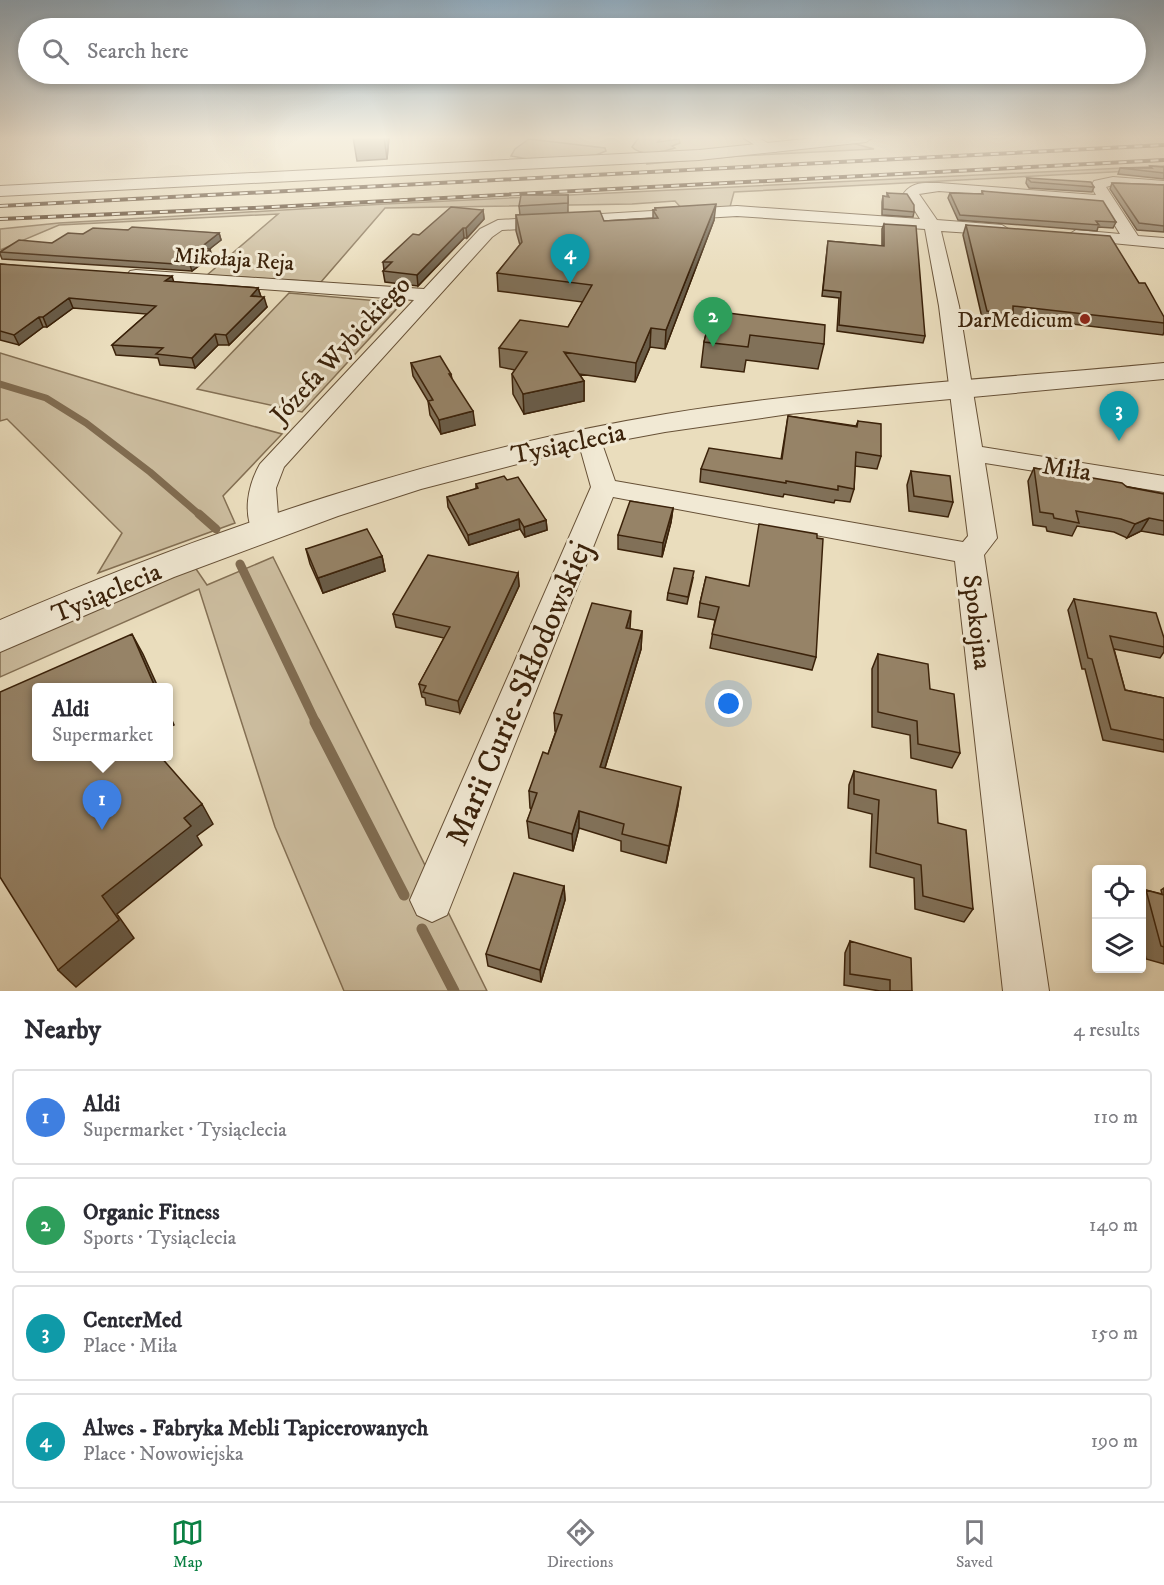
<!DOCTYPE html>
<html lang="en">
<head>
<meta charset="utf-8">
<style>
  body { margin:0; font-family:"IM FELL DW Pica",serif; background:#f2f2f3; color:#2b2b33 }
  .controls { position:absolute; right:18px; bottom:18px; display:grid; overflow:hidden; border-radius:6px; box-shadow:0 3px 9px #0003 }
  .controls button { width:54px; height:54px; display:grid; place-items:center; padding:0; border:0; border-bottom:2px solid #e1e1e2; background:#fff; color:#2b2b33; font:30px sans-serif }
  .you { position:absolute; left:729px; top:704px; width:21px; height:21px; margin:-15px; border:4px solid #fff; border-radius:50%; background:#1a73e8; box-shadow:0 0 0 9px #1a73e833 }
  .badge { display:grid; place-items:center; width:39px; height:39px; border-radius:50%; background:#0b8043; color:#fff; font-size:20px; font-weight:700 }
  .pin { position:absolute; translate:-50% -50px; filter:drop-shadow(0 2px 3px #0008) }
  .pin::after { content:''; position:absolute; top:32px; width:21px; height:18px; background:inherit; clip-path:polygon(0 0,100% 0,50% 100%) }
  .popup { position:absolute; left:32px; top:683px; width:141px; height:78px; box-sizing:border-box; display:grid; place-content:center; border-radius:6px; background:#fff; filter:drop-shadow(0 2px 4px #0005); font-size:20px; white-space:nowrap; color:#7c7c81 }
  .popup b { font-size:22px; color:#2b2b33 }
  .popup::after { content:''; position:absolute; left:50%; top:100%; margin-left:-12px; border:12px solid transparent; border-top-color:#fff }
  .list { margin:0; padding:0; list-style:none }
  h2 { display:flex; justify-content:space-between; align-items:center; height:78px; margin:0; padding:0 24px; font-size:26px }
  h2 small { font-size:20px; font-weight:400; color:#7c7c81 }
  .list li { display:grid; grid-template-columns:39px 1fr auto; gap:18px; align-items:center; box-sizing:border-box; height:96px; margin:0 12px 12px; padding:0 12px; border:2px solid #e1e1e2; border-radius:6px }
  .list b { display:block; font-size:22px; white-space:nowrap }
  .list p { margin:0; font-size:20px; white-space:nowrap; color:#7c7c81 }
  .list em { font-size:20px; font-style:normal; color:#7c7c81 }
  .icon { flex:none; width:33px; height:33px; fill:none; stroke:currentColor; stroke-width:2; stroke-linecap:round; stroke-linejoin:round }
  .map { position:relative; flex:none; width:1164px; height:991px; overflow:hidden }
  .search { position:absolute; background:#fff; box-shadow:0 3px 9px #0003; left:18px; right:18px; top:18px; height:66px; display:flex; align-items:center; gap:15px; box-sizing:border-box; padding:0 21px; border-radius:33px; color:#7c7c81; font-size:22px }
  .sheet { height:510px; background:#fff }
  nav { display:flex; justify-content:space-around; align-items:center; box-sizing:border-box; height:84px; border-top:2px solid #e1e1e2; background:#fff; font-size:16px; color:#7c7c81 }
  nav a { display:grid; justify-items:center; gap:3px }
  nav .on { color:#0b8043 }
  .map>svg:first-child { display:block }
  .green { fill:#ccbd9f; stroke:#847054; stroke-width:1.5 }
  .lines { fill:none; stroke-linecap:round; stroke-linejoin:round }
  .stream-far2 { stroke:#806c51; stroke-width:7 }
  .stream-far1 { stroke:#806c51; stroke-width:9 }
  .stream { stroke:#806c51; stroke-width:11 }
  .minor-casing { stroke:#675137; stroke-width:2 }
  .tertiary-casing { stroke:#675137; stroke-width:2 }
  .minor { fill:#f1e9d4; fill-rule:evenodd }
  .tertiary { fill:#f1e9d4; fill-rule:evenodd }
  .rail-casing { stroke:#3b220a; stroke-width:4 }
  .rail { stroke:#f1e9d4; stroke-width:2; stroke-dasharray:8; stroke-linecap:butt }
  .wall { fill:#817159; stroke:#3b220a; stroke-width:1.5 }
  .shaded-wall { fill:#695c48; stroke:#3b220a; stroke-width:1.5 }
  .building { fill:#968367; stroke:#3b220a; stroke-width:1.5 }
  .poi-dot { fill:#8f2418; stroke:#f1e9d4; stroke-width:2 }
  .labels { text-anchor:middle; stroke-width:6; stroke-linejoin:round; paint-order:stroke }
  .far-street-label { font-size:22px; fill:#3b220a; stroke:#f1e9d4 }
  .far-poi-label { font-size:22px; fill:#3b220a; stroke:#f1e9d4; text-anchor:end }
  .street-label { font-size:26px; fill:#3b220a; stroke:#f1e9d4 }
  .near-street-label { font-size:32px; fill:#3b220a; stroke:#f1e9d4 }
</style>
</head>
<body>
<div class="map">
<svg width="1164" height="991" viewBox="0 0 1164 991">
  <rect width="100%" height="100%" fill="#eaddbd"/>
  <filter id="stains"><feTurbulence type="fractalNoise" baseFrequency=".00333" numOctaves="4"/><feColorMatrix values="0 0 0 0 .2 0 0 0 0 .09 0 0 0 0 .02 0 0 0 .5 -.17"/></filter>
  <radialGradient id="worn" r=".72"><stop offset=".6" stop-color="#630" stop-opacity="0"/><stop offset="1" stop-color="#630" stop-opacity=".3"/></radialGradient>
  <path class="green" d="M639 137H662L658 142 679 139 680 143 672 146 675 148C664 152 641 157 632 147Z
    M529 139 605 148 606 151 596 155 533 160 511 156 515 149Z
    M852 143 874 149 738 156 646 164Z
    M1164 166 1150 170 734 192 730 207 683 210 675 201 632 204 385 208 321 282 207 275 278 214 59 225 0 250V229L59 223 385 204Z
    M289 293 402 303 302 412 197 389Z
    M0 353 135 394 282 434 223 496 235 523 98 573 122 533 7 419 0 421Z
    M273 557 487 991H344L275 827 199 589 0 677V648L194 566 207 585Z"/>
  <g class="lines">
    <path class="stream-far2" d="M0 384 46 398 86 423 150 472 201 516"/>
    <path class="stream-far1" d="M199 514 216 529
      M240 564 316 723"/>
    <path class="stream" d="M315 722 404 895
      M422 929 454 991"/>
    <g class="minor-casing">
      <path id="minor" d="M742 137H757L778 149 776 152H766Z
        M1113 177 1164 181V189L1113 185 1106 187 1138 236 1164 238V248L1070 239 1068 235 1076 230 1120 234 1102 204 939 191 919 194 937 220 1002 225 1010 230 1002 235 941 231 959 306 982 447 1164 476V492L985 463 997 538 984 555 1049 991H1003L955 561 613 497 447 915 432 922 417 915 410 900 591 487 577 437 580 432 589 430 598 432 615 481 963 542 968 536 939 306 925 229 737 216 502 230 492 237 284 467 276 488 279 529 275 536 265 539 255 536C242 514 248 485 260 464L414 300 136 280 130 279 127 275 130 271 136 270 424 289 480 229 498 220 737 206 920 219 904 193C913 181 925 183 939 183L1096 195 1091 186 1094 181Z"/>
    </g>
    <g class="tertiary-casing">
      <path id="tertiary" d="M824 137H874L866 142 699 160 0 196V186L699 150Z
        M1164 363V379L789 414 665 432 579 448 421 489 338 516 174 577 0 652V620C214 528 436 452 666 414 831 387 998 379 1164 363Z"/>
    </g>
    <use href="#minor" class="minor"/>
    <use href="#tertiary" class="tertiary"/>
    <g class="rail-casing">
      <path id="rail" d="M0 206 1164 145
        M0 219 253 208 1164 160"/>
    </g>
    <use href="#rail" class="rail"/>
  </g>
  <path class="wall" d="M353 137H389L387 159 357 161Z
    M1150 166 1164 167V179L1118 174 1120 168H1149Z
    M1027 178 1094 187 1092 192 1029 188 1026 183Z
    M1112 183 1164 185V232L1137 230 1110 189Z
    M982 191 1116 222 1113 228 1098 227 1097 231 958 220 948 198 950 193 982 194Z
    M887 193 914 212 913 217 882 215V202L883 196 887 197Z
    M568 195V213L604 221 653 218V210H655V208L714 220 665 349 650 347 635 382 579 374 584 381V401L524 414 513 394 512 374 515 370 500 367 499 348 568 327 583 302 498 291 497 273 520 245 516 231V215H520L519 206Z
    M483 210 484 219 467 238H464L418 286 385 282 383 271 384 270 383 262 419 235Z
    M884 224 925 336 923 343 837 331 839 298 822 296 828 241 882 246V229Z
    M966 225 1164 317V332L1163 335 1013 317 1009 326 983 322 963 235Z
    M128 230 219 233 221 240 209 249 212 256 192 271 2 259 0 254V252L52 243 83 234Z
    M0 264 174 282 258 288 261 297 267 307 229 345H218L195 368 160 365 158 358 116 355 112 345 147 314 73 308 47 327H43L19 345 0 340Z
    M712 311 824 344 818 369 746 360 744 372 701 367 704 342Z
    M411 363 451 374 452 379 475 425 441 434 430 415 428 401 413 376Z
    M788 416 856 426 858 421 881 456 877 469 855 466 854 489 850 502 835 500 834 503 784 494 783 497 700 482 701 469 781 459Z
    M1034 468 1164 494V535L1141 531 1127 538 1114 532 1077 526 1072 536 1047 531 1046 527 1033 525 1028 481Z
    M911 471 953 502 948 517 909 511 907 485Z
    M507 480 546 520 547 530 525 537 520 529 469 545 448 507 447 497 476 489V484Z
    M673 508 671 522 662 557 618 549V535Z
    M306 549 382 556 385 571 323 593 310 564Z
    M518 573 519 586 460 713 426 705 425 698 422 697 419 684 444 638 396 627 393 614Z
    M706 577 816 657 812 670 710 648 715 620 698 617 700 603Z
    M693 578 687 604 667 600 668 593Z
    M1074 599 1164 638V652L1160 658 1114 649 1125 690 1164 698V752L1103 740 1085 669H1082L1068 610Z
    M630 629 642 631 641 649 605 768 678 805 666 863 621 851V841L579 828 573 851 529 838 527 821 532 809 530 808 529 791 548 754 556 731H555L554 713Z
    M878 654 930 689 960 753 952 768 911 758 910 735 872 727V669Z
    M854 771 938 823 973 909 964 922 915 909 914 878 870 867 872 814 848 808 849 785Z
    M564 886 565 900 541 982 488 966 486 954Z
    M1164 888V964L1146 959 1142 939V895L1146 890 1162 894 1161 890Z
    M850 941 912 991H880L844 985 845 953Z"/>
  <path class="shaded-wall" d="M384 137H389L387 159Z
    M716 204 714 220 665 349 666 330Z
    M483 210 484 219 467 238 466 228Z
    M463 228 464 238 418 286 417 275Z
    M219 233 221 240 202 255 200 248Z
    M210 249 212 256 192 271 190 265Z
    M172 276 175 286 165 281Z
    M258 288 261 297 251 296Z
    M264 297 267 307 229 345 226 335Z
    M69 298 73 308 47 327 43 317Z
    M39 317 43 327 19 345 14 335Z
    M651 328 650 347 635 382 636 363Z
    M215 334 218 345 195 368 192 358Z
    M584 381V401L524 414 523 394Z
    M473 411 475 425 441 434 439 420Z
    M673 508 671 522 662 557 663 543Z
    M1149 518 1141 531 1127 538 1135 524Z
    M519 519 520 529 469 545 468 535Z
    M546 520 547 530 525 537 524 527Z
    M382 556 385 571 323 593 318 578Z
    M518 573 519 586 460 713 458 701Z
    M631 611 630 629 626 628Z
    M642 631 641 649 600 784V767Z
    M132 634 143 654 158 687H155Z
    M168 711 174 725 168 728Z
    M681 787 678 805 666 863 669 846Z
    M202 804 213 824 197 836 202 845 117 914 134 938 76 987 58 970 102 896 184 818Z
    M579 811V828L573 851 572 834Z
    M564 886 565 900 541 982 540 970Z"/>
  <path class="building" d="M1150 166 1164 167V173L1120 168H1152Z
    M1027 178 1091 182 1094 187 1031 182Z
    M1112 183 1164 185V226L1139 223Z
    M982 191 1103 201 1116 222 1096 221 1099 225 960 215 950 193 983 194Z
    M887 193 907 194 914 205V212L883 209V196L889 197Z
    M521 195H568V203L519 206Z
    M716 204 666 330 651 328 636 363 564 352 584 381 523 394 512 374 527 352 499 348 520 320 568 327 592 285 497 273 522 242 516 215 600 211 604 221 658 218 653 210H656L655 208Z
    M451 207 483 210 466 228H463L417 275 383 271 392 262H383L413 234 419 235Z
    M884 224 916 226 925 336 839 325 841 292 823 290 828 241 884 246Z
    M966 225 1110 236 1139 283H1145L1164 317V323L1013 306V315L987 311Z
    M132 227 219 233 200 248 210 249 190 265 0 252 19 240 52 243 68 233 83 234 93 228 128 230Z
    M0 264 172 276 165 281 258 288 251 296 264 297 226 335 215 334 192 358 156 354 163 348 112 345 156 306 69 298 43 317H39L14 335 0 331Z
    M712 311 825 325 824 344 750 335 748 347 704 342Z
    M440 356 451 374H449L473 411 439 420 428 401 433 400 411 363Z
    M788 416 857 427 858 421 881 424V456L856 452 854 489 838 486V490L786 481V483L701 469 709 448 782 459Z
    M1034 468 1122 483 1127 487 1164 494V521L1149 518 1135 524 1121 519 1076 511 1079 523 1054 518 1053 514 1040 512Z
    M911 471 950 476 953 502 914 496Z
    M504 476 507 480 518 477 546 520 524 527 519 519 468 535 447 497 478 488 476 484Z
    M630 501 673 508 663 543 618 535Z
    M759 524 817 534V538L823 539 816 657 712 634 719 607 700 603 706 577 749 586Z
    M367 529 382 556 318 578 306 549Z
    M428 555 518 573 458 701 423 692 426 686 419 684 450 627 393 614Z
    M674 568 694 571 688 597 668 593Z
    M1074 599 1156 613 1164 638V647L1110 636 1125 690 1164 698V740L1111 729 1092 659 1088 658Z
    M592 603 631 611 626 628 642 631 600 767 681 787 669 846 622 834 624 824 579 811 572 834 527 821 537 793 529 791 543 752 548 754 562 715 554 713Z
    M132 634 155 687H36V756H160L202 804 184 818 191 826 102 896 119 920 58 970 0 877V692Z
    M878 654 928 664 930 689 954 694 960 753 918 744 917 721 878 712Z
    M854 771 936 790 938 823 966 830 973 909 923 896 921 865 876 853 879 800 854 794Z
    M514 873 564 886 540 970 486 954Z
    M1146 890 1164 895V947L1161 946Z
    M850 941 911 958 912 991H890V980L850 974Z"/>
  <linearGradient id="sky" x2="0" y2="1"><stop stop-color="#91abbe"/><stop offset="0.5" stop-color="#f6f0e1"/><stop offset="1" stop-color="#f6f0e1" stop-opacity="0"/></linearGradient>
  <rect width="1164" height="275" fill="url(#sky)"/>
  <circle class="poi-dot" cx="1085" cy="319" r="6"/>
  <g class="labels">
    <g class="far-street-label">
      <text transform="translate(234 258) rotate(4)" y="8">Mikołaja Reja</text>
    </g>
    <g class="far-poi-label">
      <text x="1073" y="327">DarMedicum</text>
    </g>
    <g class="street-label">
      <text transform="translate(340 349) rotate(-47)" y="9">Józefa Wybickiego</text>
      <text transform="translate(568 443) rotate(-12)" y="9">Tysiąclecia</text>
      <text transform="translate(1067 468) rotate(9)" y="9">Miła</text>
      <text transform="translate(106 592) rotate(-23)" y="9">Tysiąclecia</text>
      <text transform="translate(978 622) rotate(83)" y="9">Spokojna</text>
    </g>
    <g class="near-street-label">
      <text transform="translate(518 693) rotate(-67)" y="11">Marii Curie-Skłodowskiej</text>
    </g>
  </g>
  <rect width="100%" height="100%" filter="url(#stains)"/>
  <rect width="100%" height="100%" fill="url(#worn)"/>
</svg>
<div class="controls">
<button><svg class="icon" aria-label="locate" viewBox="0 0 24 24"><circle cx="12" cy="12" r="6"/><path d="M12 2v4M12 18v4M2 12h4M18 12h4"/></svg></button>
<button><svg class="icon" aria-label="layers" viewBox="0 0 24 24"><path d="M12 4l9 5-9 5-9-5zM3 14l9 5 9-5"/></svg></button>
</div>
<div class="you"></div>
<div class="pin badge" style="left:102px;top:830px;background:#3f7fe0">1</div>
<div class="popup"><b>Aldi</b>Supermarket</div>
<div class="pin badge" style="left:713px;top:347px;background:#2e9e5b">2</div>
<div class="pin badge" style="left:1119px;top:441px;background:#0f9aa8">3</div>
<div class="pin badge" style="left:570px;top:284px;background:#0f9aa8">4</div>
<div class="search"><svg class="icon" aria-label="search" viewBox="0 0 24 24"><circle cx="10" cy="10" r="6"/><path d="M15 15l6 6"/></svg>Search here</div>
</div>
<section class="sheet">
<h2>Nearby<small>4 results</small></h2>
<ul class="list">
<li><span class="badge" style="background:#3f7fe0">1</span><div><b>Aldi</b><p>Supermarket · Tysiąclecia</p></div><em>110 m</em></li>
<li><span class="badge" style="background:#2e9e5b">2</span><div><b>Organic Fitness</b><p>Sports · Tysiąclecia</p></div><em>140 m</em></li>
<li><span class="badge" style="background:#0f9aa8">3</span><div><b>CenterMed</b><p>Place · Miła</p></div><em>150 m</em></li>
<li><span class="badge" style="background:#0f9aa8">4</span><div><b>Alwes - Fabryka Mebli Tapicerowanych</b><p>Place · Nowowiejska</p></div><em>190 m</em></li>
</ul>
</section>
<nav>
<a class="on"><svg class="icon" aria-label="map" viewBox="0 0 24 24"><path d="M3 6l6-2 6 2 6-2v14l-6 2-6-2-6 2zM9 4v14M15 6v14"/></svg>Map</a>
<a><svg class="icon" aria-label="directions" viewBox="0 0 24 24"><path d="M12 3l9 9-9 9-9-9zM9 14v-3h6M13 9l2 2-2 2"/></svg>Directions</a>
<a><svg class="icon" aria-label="saved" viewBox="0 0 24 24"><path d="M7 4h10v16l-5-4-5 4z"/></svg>Saved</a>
</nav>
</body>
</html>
